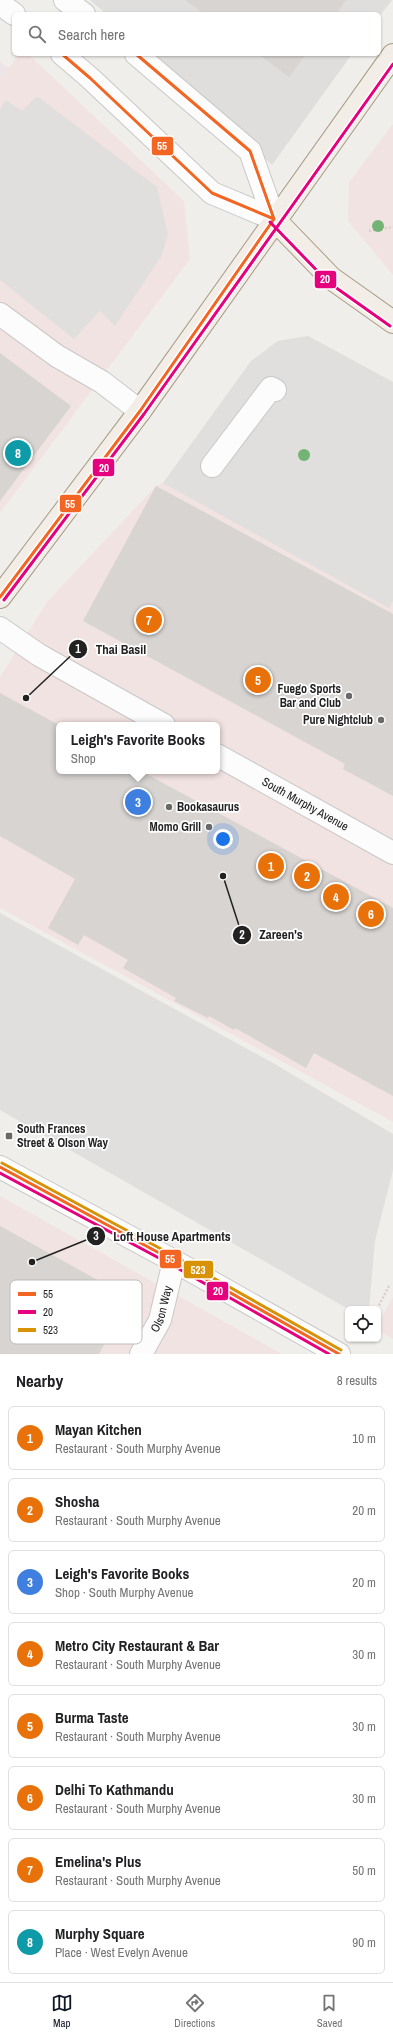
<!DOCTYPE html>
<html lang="en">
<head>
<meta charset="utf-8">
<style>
  body { margin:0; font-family:"Archivo Narrow",sans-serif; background:#f2f2f2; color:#202124 }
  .controls { position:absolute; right:12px; bottom:12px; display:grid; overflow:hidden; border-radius:6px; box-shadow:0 1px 3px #0004 }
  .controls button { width:36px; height:36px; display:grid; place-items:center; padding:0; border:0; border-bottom:1px solid #e0e0e0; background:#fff; color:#202124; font:20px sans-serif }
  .you { position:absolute; left:223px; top:839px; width:14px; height:14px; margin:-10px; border:3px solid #fff; border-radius:50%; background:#1a73e8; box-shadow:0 0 0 6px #1a73e833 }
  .badge { display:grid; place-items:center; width:26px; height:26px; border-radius:50%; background:#111827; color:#fff; font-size:13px; font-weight:700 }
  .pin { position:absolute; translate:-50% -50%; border:2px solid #fff; box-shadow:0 1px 4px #0006 }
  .popup { position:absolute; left:56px; top:722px; width:164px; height:52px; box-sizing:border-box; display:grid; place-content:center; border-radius:6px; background:#fff; filter:drop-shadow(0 1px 3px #0005); font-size:13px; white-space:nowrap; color:#757577 }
  .popup b { font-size:15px; color:#202124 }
  .popup::after { content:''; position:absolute; left:50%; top:100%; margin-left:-8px; border:8px solid transparent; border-top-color:#fff }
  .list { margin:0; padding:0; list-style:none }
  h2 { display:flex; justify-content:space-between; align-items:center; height:52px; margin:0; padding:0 16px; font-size:17px }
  h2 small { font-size:13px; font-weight:400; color:#757577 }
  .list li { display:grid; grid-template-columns:26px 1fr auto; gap:12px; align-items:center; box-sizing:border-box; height:64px; margin:0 8px 8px; padding:0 8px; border:1px solid #e0e0e0; border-radius:6px }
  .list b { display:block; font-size:15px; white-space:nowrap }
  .list p { margin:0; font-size:13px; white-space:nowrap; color:#757577 }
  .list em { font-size:13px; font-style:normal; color:#757577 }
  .icon { flex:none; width:22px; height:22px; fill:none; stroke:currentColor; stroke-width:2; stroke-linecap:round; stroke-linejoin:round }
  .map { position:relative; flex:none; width:393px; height:1354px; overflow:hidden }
  .search { position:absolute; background:#fff; box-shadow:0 1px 3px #0004; left:12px; right:12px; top:12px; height:44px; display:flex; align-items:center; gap:10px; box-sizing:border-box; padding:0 14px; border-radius:6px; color:#757577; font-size:15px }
  .sheet { height:628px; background:#fff }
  nav { display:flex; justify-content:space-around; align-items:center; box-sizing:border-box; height:56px; border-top:1px solid #e0e0e0; background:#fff; font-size:11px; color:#757577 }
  nav a { display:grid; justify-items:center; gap:2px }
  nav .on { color:#111827 }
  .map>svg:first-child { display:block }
  .residential { fill:#dfdedc }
  .commercial { fill:#f1e3e1; fill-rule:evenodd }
  .industrial { fill:#ede4e9 }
  .parking { fill:#e0dfde }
  .building { fill:#d7d4d2 }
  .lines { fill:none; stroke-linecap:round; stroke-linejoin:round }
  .minor-casing { stroke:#c9c8c7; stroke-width:24 }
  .major-casing { stroke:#a79c86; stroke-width:24 }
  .path { stroke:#dccecd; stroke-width:2.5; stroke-dasharray:2 2; stroke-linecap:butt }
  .minor { stroke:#fdfcfc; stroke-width:22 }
  .major { stroke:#f3ede7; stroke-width:22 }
  .bus-1-casing { stroke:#fff; stroke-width:6 }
  .bus-2-casing { stroke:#fff; stroke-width:6 }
  .bus-3-casing { stroke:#fff; stroke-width:6 }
  .bus-1 { stroke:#f26522; stroke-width:3 }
  .bus-2 { stroke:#e5007d; stroke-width:3 }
  .bus-3 { stroke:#d79205; stroke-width:3 }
  .tree { fill:#73b476 }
  .poi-dot { fill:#6a6968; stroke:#fff; stroke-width:1.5 }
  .labels { text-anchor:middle; stroke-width:3.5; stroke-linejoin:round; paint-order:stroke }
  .poi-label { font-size:12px; font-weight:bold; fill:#222; stroke:#fff; text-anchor:end }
  .street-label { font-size:12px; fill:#222; stroke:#fff }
  .key { fill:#fff; stroke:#bdbdbd; stroke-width:1 }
  .key-label { font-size:11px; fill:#222 }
  .leader { fill:none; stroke:#222; stroke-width:1.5 }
  .callout-dot { fill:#222; stroke:#fff; stroke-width:1.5 }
  .mark-label { font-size:12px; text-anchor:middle; font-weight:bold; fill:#fff }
  .callout-label { font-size:13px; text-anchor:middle; font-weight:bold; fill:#222; stroke:#fff; stroke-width:3.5; stroke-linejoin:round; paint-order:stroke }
  .line-badge { stroke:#fff; stroke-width:1.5 }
  .badge-label { font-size:11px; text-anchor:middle; font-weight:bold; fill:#fff }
</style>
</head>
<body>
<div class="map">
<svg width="393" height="1354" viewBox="0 0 393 1354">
  <rect width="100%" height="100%" fill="#f0eeeb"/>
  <path class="residential" d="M90 0H392L379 17V14H106Z
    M150 54H352L272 165Z"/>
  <path class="commercial" d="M19 54H28L184 201 190 259 0 513V80Z
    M393 124V275L348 221 349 182Z
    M308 336 393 382V1122L0 908V677L47 602 156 486 163 483 251 361 278 341ZM59 725H217V771H59Z
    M0 1196 282 1354H0Z
    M393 1297V1339L378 1331V1324Z"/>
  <path class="industrial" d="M0 62 9 68 0 80Z"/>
  <path class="parking" d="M37 96 157 187 168 234 162 255 115 326 100 311 74 339 0 280V109L6 100 22 111Z
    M308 336 393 382V601L389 608 163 483 251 361 278 341Z
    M0 913 273 1063 393 1134V1170L375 1241 369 1309H348L0 1110Z"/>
  <path class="building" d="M185 0H346L336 14H204Z
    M258 54H306L289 77Z
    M0 353 71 406 0 501Z
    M156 486 393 614V796L343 769 345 764 83 621Z
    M0 693 59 725V771H141L393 908V1096L314 1053 306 1068 235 1028 234 1030 209 1016 208 1018 174 1001 176 998 123 968 128 960 84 935 78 945 48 928 75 879 0 836Z
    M0 1226 130 1298 99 1354H0Z"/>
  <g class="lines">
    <g class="minor-casing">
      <g id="minor">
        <path d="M65 0 84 14"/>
        <path d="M0 4 14 14"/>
        <path d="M62 54 90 78 212 193 274 219"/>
        <path d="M136 54 250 151 274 219"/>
        <path d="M0 314 57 356 102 382 140 411"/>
        <path d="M212 466 271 388 275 390"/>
        <path d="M0 628 39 655 164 725"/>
        <path id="s1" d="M217 755 393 853"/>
        <path d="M0 1167 174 1261 339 1354"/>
        <path id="s2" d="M141 1354 160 1320 174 1261"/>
      </g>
    </g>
    <g class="major-casing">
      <path id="major" d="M274 219 331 278 393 322
        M0 597 140 411 393 55"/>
    </g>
    <path class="path" d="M369 231 393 227
      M377 1309 390 1284"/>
    <use href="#minor" class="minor"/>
    <use href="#major" class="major"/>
    <g class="bus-1-casing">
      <path id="bus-1" d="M62 54 90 78 212 193 274 219
        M136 54 250 151 274 219
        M0 597 140 411 274 219
        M0 1167 174 1261 339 1354"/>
    </g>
    <g class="bus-2-casing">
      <path id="bus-2" d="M270 222 328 282 390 326
        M4 600 144 414 393 64
        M0 1173 172 1265 329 1354"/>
    </g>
    <g class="bus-3-casing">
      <path id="bus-3" d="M2 1163 176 1257 341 1350"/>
    </g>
    <use href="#bus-1" class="bus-1"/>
    <use href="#bus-2" class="bus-2"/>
    <use href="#bus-3" class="bus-3"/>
  </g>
  <g class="tree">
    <circle cx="378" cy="226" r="6"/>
    <circle cx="304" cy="455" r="6"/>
  </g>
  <g class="poi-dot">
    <circle cx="349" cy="696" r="4"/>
    <circle cx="381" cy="720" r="4"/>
    <circle cx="169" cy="807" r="4"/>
    <circle cx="209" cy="827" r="4"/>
    <rect x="5" y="1132" width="8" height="8" rx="2"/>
  </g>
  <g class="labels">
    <g class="poi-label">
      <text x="341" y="693">Fuego Sports<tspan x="341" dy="14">Bar and Club</tspan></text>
      <text x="373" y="724">Pure Nightclub</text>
      <text x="177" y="811" text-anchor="start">Bookasaurus</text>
      <text x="201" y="831">Momo Grill</text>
      <text x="17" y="1133" text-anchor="start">South Frances<tspan x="17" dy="14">Street &amp; Olson Way</tspan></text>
    </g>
    <g class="street-label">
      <text dy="4" stroke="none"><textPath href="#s1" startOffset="101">South Murphy Avenue</textPath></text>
      <text dy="4" stroke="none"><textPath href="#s2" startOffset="50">Olson Way</textPath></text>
    </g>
  </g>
  <rect x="10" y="1280" width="132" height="64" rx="6" class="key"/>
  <rect x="18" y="1292" width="18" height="4" fill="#f26522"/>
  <rect x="18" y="1310" width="18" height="4" fill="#e5007d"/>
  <rect x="18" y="1328" width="18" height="4" fill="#d79205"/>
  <g class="key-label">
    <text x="43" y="1298">55</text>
    <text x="43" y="1316">20</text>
    <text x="43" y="1334">523</text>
  </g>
  <path class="leader" d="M26 698L78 649M223 876L242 935M32 1262L96 1236"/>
  <g class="callout-dot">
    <circle cx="26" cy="698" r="4"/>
    <circle cx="223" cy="876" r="4"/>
    <circle cx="32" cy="1262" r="4"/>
    <circle cx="78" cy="649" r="10"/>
    <circle cx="242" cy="935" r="10"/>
    <circle cx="96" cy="1236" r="10"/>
  </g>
  <g class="mark-label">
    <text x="78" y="653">1</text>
    <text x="242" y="939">2</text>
    <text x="96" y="1240">3</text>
  </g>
  <g class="callout-label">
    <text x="121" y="654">Thai Basil</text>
    <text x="281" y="939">Zareen's</text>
    <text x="172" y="1241">Loft House Apartments</text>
  </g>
  <g class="line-badge">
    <rect x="151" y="136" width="23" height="20" rx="4" fill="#f26522"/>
    <rect x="314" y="270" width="23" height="19" rx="4" fill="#e5007d"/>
    <rect x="92" y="458" width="23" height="19" rx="4" fill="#e5007d"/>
    <rect x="59" y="494" width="23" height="19" rx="4" fill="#f26522"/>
    <rect x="159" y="1249" width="23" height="20" rx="4" fill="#f26522"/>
    <rect x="183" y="1260" width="31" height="19" rx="4" fill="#d79205"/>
    <rect x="206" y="1281" width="23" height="20" rx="4" fill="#e5007d"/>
  </g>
  <g class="badge-label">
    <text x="162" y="150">55</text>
    <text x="325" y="283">20</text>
    <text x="104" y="472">20</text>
    <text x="70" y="508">55</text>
    <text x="170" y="1263">55</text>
    <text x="198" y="1274">523</text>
    <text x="218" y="1295">20</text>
  </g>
</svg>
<div class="controls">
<button><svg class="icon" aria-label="locate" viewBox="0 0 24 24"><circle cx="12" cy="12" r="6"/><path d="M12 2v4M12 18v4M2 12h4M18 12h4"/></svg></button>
</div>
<div class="you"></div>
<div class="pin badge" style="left:271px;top:866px;background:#e8710a">1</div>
<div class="pin badge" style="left:307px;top:876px;background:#e8710a">2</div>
<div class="pin badge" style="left:138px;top:802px;background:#3f7fe0">3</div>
<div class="popup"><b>Leigh's Favorite Books</b>Shop</div>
<div class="pin badge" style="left:336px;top:897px;background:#e8710a">4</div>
<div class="pin badge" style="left:258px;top:680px;background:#e8710a">5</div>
<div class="pin badge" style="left:371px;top:914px;background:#e8710a">6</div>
<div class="pin badge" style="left:149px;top:620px;background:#e8710a">7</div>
<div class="pin badge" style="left:18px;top:453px;background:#0f9aa8">8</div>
<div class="search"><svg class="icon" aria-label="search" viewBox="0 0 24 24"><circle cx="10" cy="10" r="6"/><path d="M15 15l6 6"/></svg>Search here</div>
</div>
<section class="sheet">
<h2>Nearby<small>8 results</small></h2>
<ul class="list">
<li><span class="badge" style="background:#e8710a">1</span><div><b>Mayan Kitchen</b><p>Restaurant · South Murphy Avenue</p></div><em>10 m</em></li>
<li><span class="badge" style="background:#e8710a">2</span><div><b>Shosha</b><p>Restaurant · South Murphy Avenue</p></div><em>20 m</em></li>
<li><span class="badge" style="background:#3f7fe0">3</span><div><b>Leigh's Favorite Books</b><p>Shop · South Murphy Avenue</p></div><em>20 m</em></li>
<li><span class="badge" style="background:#e8710a">4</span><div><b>Metro City Restaurant &amp; Bar</b><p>Restaurant · South Murphy Avenue</p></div><em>30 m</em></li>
<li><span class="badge" style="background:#e8710a">5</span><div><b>Burma Taste</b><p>Restaurant · South Murphy Avenue</p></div><em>30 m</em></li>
<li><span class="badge" style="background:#e8710a">6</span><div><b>Delhi To Kathmandu</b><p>Restaurant · South Murphy Avenue</p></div><em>30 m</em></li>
<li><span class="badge" style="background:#e8710a">7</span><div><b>Emelina's Plus</b><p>Restaurant · South Murphy Avenue</p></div><em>50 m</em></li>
<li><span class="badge" style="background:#0f9aa8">8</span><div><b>Murphy Square</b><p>Place · West Evelyn Avenue</p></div><em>90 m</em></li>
</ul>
</section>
<nav>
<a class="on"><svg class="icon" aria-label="map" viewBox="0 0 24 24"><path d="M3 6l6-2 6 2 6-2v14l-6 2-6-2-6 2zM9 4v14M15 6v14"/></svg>Map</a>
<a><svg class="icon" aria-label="directions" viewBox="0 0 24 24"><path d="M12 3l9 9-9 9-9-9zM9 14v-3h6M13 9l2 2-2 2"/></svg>Directions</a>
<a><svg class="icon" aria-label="saved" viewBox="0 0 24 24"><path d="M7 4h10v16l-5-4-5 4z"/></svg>Saved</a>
</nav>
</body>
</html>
